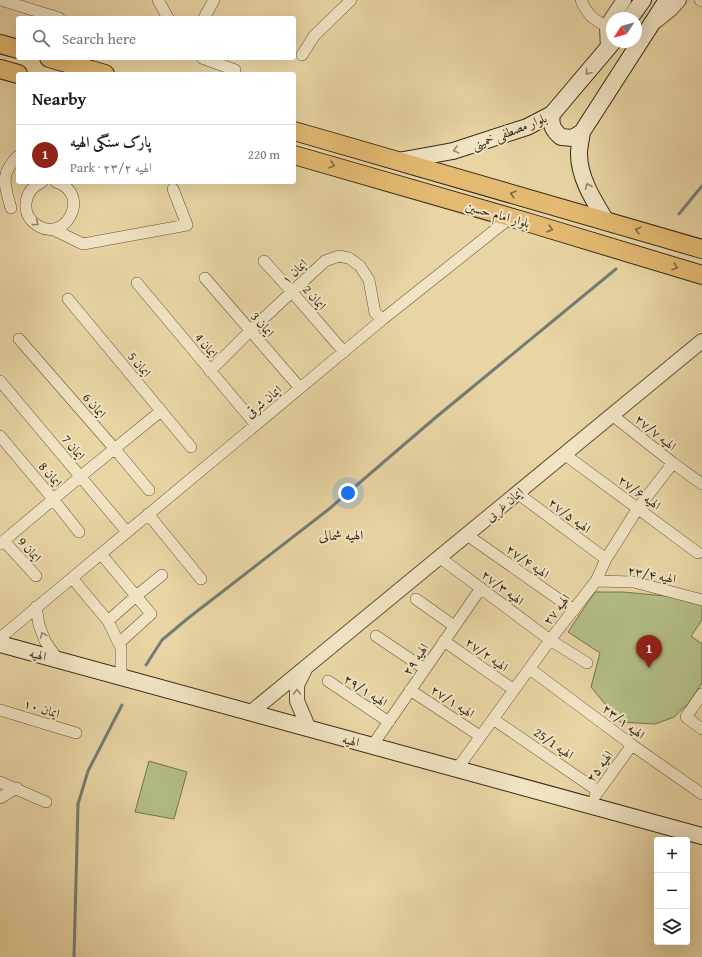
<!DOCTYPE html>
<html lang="en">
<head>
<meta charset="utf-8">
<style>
  body { margin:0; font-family:"Gentium Book Plus",Amiri,serif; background:#f6f6f6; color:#202124 }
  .controls { position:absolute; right:12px; bottom:12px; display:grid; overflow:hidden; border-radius:4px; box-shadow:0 4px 16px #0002 }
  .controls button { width:36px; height:36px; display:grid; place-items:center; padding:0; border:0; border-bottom:1px solid #e0e0e0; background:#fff; color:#202124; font:20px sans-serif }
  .compass { position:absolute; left:606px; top:12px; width:36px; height:36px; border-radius:50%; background:#fff; box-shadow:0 4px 16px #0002; rotate:234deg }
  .you { position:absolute; left:348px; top:493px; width:14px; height:14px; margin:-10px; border:3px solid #fff; border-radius:50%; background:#1a73e8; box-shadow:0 0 0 6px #1a73e833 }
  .badge { display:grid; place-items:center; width:26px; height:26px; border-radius:50%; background:#8f2418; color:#fff; font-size:13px; font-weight:700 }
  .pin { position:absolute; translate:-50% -33px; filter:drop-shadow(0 1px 2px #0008) }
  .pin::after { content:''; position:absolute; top:21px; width:14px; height:12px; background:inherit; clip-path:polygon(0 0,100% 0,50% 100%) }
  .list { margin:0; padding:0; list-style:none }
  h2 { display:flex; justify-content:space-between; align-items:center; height:52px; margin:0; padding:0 16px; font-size:17px }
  h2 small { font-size:13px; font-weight:400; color:#757577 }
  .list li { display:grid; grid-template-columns:26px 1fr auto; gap:12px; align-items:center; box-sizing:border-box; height:60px; padding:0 16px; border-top:1px solid #e0e0e0 }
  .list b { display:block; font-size:15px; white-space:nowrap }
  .list p { margin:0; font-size:13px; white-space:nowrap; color:#757577 }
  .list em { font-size:13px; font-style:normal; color:#757577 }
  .icon { flex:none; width:22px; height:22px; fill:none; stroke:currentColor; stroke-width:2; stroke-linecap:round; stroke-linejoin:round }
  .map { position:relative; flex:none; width:702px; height:957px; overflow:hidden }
  .search { position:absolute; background:#fff; box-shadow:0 4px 16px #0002; left:16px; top:16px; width:280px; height:44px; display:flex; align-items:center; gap:10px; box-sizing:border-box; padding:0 14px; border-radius:4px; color:#757577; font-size:15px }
  .panel { position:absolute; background:#fff; box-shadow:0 4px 16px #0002; left:16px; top:72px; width:280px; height:112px; border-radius:4px }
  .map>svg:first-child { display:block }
  .green { fill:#b4be87; stroke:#75724e }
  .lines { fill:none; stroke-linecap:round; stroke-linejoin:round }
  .stream { stroke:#737d74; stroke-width:3 }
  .minor-casing { stroke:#63523a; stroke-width:12 }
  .tertiary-casing { stroke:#63523a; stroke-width:16 }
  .secondary-casing { stroke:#362716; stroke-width:18 }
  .primary-casing { stroke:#362716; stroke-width:20 }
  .minor { stroke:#f1e4c4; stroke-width:11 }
  .tertiary { stroke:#f1e4c4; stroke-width:14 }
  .secondary { stroke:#f1e4c4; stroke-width:16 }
  .primary { stroke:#e4ba72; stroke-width:18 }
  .oneway { stroke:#94866d }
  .oneway2 { stroke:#84693f }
  .labels { text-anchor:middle; stroke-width:4; stroke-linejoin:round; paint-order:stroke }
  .street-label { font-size:13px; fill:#362716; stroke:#f1e4c4 }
  .neighbourhood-label { font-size:14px; fill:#362716; stroke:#f1e4c4 }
</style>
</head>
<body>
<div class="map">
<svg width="702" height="957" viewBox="0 0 702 957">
  <rect width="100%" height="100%" fill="#e9d5a4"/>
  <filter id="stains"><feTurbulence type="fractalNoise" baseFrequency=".005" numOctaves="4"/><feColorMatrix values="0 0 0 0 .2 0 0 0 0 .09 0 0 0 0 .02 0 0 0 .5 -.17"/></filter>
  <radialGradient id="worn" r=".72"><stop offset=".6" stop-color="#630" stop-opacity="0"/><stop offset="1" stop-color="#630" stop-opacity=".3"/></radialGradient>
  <path class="green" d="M595 592H623L677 597 702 605V620L691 636 702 644V683L688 704 674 717 655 724 620 722 591 687 600 653 568 632Z
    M149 761 187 772 174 819 135 812Z"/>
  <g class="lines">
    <path class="stream" d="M679 214 702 186
      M146 665 162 640 187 619 329 509 435 418 616 269
      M74 957 78 804 88 771 122 705"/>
    <g class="minor-casing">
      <path id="minor" d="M1 0 59 18
        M158 0 168 18
        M581 0C587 14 593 20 607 26
        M700 0 702 1
        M204 18 214 0
        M302 55 314 36 351 0
        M202 58 235 70
        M42 182C33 186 27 192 26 203 25 210 28 218 33 222 63 249 94 194 56 182
        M11 208C4 184 0 174 18 156
        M52 229 83 244 187 225 173 189
        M264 261 292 292 344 352
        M205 278 300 388
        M137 283 256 425
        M68 299 191 447
        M19 339 114 448 149 490
        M210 371 251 330 325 261 339 256 349 258 360 266 369 280 375 313 383 319
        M0 381 127 532
        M612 415 673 463 702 484
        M0 436 53 499 79 532
        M564 454 698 553
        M517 493 606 559
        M148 514 201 579
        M467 535 574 610
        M4 541 36 576
        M0 544 81 476 161 411
        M101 554 151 614 119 643
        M439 557 550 640 587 663
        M72 578 108 621
        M596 581 634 582 702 600
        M416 599 454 626
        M36 607 39 625 45 641 58 660
        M376 636 425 669
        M0 638 383 319 510 218
        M444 641 514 690
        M530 669 632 745 702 794
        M121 677V648L108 621 136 596 162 575
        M328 681 389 722
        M410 690 480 736
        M702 694 686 717 702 729
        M0 710 76 733
        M493 719 598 791
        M372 746 481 588
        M457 769 550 640 596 581 606 559 638 508 673 463
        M0 782 46 802
        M595 796 632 745
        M0 798 17 788"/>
    </g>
    <g class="tertiary-casing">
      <path id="tertiary" d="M612 18 624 0
        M656 21 671 9 679 0
        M608 49 607 26 612 18
        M306 667 702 341
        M250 713 306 667 297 685V701L309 729"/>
    </g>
    <g class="secondary-casing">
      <path id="secondary" d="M630 18 643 0
        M552 114C550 125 553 130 561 137L573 138 582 132
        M398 161 453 151 527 127 552 114 613 42
        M606 221C594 201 579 178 579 154 579 147 581 139 582 132L667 0
        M0 644 702 836"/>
    </g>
    <g class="primary-casing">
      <path id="primary" d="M0 44 18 49
        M49 58 105 74
        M0 69 18 74
        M294 131 702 249
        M294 155 530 223 702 275"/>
    </g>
    <use href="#minor" class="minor"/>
    <use href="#tertiary" class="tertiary"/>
    <use href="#secondary" class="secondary"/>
    <use href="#primary" class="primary"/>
  </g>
  <defs><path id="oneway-chevron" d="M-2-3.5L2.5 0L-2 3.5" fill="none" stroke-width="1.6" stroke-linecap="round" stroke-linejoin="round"/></defs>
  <g class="oneway">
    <use href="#oneway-chevron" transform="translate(588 72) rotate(131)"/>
    <use href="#oneway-chevron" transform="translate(456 150) rotate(165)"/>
    <use href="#oneway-chevron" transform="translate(588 186) rotate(-112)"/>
    <use href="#oneway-chevron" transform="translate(36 223) rotate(36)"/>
    <use href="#oneway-chevron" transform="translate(43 635) rotate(-111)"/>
    <use href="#oneway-chevron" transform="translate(297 692) rotate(-91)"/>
  </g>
  <g class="oneway2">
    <use href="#oneway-chevron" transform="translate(332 165) rotate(16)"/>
    <use href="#oneway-chevron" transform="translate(513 194) rotate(-164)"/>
    <use href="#oneway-chevron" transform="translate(550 229) rotate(17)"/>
    <use href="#oneway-chevron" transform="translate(638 230) rotate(-164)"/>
    <use href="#oneway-chevron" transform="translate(675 267) rotate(17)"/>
  </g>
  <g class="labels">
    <g class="street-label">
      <text transform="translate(509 131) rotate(-21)" y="5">بلوار مصطفی خمینی</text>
      <text transform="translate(498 214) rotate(16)" y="5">بلوار امام حسین</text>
      <text transform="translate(294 271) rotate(-43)" y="5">ایمان ۱</text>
      <text transform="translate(315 297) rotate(49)" y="5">ایمان 2</text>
      <text transform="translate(263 324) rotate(49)" y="5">ایمان 3</text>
      <text transform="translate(207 345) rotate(50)" y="5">ایمان 4</text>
      <text transform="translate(140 364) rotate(50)" y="5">ایمان 5</text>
      <text transform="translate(263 401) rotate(-40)" y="5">ایمان شرقی</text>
      <text transform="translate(95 405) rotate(49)" y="5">ایمان 6</text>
      <text transform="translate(656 432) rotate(39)" y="5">الهیه ۲۷/۷</text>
      <text transform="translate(74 447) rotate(50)" y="5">ایمان 7</text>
      <text transform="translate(51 474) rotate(49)" y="5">ایمان 8</text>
      <text transform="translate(640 492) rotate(36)" y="5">الهیه ۲۷/۶</text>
      <text transform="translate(504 504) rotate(-40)" y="5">ایمان غربی</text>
      <text transform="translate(570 515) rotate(37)" y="5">الهیه ۲۷/۵</text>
      <text transform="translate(30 549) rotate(48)" y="5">ایمان 9</text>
      <text transform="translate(528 561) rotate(35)" y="5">الهیه ۲۷/۴</text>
      <text transform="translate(652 574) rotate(11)" y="5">الهیه ۲۳/۴</text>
      <text transform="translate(503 587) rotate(37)" y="5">الهیه ۲۷/۳</text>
      <text transform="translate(556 609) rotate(-52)" y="5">الهیه ۲۷</text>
      <text transform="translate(38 654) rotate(15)" y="5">الهیه</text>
      <text transform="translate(487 654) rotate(35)" y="5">الهیه ۲۷/۲</text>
      <text transform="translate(415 659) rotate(-56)" y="5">الهیه ۲۹</text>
      <text transform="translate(366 690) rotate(33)" y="5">الهیه ۲۹/۱</text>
      <text transform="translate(453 701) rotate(33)" y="5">الهیه ۲۷/۱</text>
      <text transform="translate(42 708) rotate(17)" y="5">ایمان ۱۰</text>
      <text transform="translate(624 721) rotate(37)" y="5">الهیه ۲۳/۱</text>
      <text transform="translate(351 740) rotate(15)" y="5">الهیه</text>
      <text transform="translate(554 743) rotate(35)" y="5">الهیه 25/1</text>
      <text transform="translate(599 766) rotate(-54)" y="5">الهیه ۲۵</text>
    </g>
    <g class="neighbourhood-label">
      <text x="341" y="540">الهیه شمالی</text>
    </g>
  </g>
  <rect width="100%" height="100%" filter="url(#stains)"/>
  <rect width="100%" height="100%" fill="url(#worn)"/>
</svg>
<div class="controls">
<button>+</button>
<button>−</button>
<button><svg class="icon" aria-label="layers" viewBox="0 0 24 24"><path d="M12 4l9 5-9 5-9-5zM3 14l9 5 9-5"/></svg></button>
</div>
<svg class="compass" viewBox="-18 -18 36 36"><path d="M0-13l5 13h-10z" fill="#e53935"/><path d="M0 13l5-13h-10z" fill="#757577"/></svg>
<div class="you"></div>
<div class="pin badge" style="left:649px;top:668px">1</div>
<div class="search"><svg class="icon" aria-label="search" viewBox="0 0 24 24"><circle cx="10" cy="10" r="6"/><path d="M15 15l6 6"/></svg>Search here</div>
<section class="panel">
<h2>Nearby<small></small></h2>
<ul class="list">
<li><span class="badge">1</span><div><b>پارک سنگی الهیه</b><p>Park · الهیه ۲۳/۲</p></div><em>220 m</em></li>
</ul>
</section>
</div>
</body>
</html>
